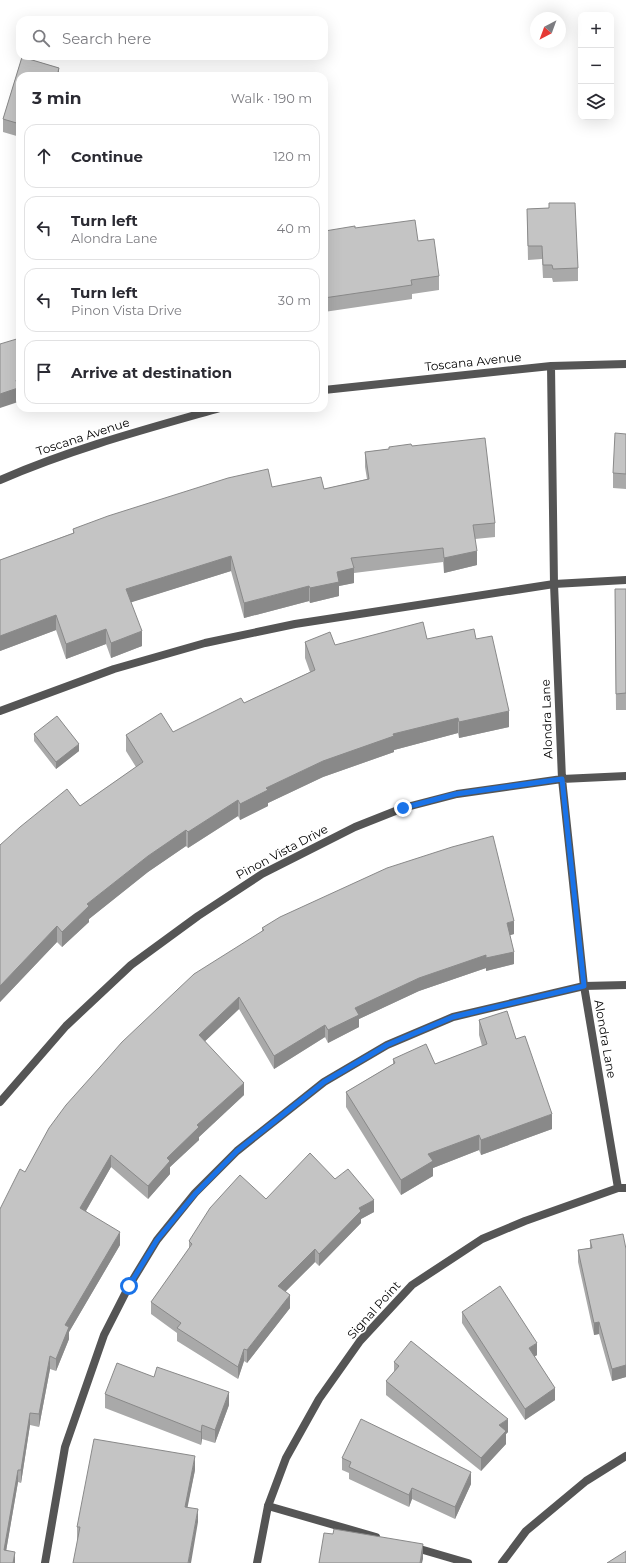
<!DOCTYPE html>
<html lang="en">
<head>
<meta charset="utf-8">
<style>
  body { margin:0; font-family:Montserrat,sans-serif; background:#f2f2f3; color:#2b2b33 }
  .controls { position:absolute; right:12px; top:12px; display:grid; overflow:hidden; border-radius:8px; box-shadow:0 4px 16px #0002 }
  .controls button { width:36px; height:36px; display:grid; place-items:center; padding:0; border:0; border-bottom:1px solid #e1e1e2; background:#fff; color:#2b2b33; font:20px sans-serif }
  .compass { position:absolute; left:530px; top:12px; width:36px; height:36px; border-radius:50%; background:#fff; box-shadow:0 4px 16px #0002; rotate:221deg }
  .stop { position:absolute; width:12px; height:12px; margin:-9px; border:3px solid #1a73e8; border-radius:50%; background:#fff }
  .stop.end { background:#1a73e8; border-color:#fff; box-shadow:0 1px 4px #0008 }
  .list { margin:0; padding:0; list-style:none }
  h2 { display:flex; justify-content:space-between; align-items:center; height:52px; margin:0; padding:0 16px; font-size:17px }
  h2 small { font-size:13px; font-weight:400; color:#7c7c81 }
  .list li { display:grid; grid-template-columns:26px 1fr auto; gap:12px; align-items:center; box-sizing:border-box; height:64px; margin:0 8px 8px; padding:0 8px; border:1px solid #e1e1e2; border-radius:12px }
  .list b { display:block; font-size:15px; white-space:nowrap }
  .list p { margin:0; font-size:13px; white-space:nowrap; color:#7c7c81 }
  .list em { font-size:13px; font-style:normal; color:#7c7c81 }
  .icon { flex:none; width:22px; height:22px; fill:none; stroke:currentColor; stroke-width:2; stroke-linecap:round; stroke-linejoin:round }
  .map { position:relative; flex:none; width:626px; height:1563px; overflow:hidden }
  .search { position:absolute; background:#fff; box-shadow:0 4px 16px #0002; left:16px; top:16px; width:312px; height:44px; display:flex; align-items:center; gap:10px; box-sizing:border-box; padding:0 14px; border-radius:12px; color:#7c7c81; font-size:15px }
  .panel { position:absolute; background:#fff; box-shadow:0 4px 16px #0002; left:16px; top:72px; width:312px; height:340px; border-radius:12px }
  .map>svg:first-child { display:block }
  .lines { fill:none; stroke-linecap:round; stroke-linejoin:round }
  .lane { stroke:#555; stroke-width:8 }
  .street { stroke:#555; stroke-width:8 }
  .wall { fill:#a9a9a9 }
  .shaded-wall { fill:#898989 }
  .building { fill:#c4c4c4; stroke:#898989 }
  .route { stroke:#1a73e8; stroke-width:5 }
  .labels { text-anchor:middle; stroke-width:3; stroke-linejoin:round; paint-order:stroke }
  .street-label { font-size:12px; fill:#000; stroke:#fff }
</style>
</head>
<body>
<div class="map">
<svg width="626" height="1563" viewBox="0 0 626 1563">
  <rect width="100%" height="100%" fill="#fff"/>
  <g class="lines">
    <path class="lane" d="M0 711 114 669 205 643 295 624 554 584 626 580
      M268 1506 376 1537
      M413 1547 468 1563
      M45 1563 65 1447 104 1335 129 1286 157 1240 195 1193 237 1151 324 1082 387 1045 453 1017 584 986 626 985
      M502 1563 526 1531 586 1481 626 1456"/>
    <path class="street" d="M551 366 554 584 562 779 584 986 618 1188
      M324 390 551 366 626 364
      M0 480C71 449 146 429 220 408
      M0 1102 66 1026 131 965 198 916 262 874 355 827 403 808 457 794 562 779 626 776
      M257 1563 268 1506 286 1458 319 1399 360 1341 412 1285 482 1239 525 1221 618 1188H626"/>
  </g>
  <path class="wall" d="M22 57 59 68V76H20V137L3 132V119Z
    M549 203 578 268V281L553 282 552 278H543L542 259 528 260 527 209 549 208Z
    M355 228 418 241 439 276V290L412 294V299L324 312V232Z
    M626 434V489L613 488V473Z
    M412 446 495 523V537L475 539 477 565 444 573 443 562 354 573V583L339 586V596L310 603 309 601 244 618 231 571 131 602 142 646 111 658 106 644 66 659 56 630 0 651V560L73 533V529L272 487 324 489 367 479 365 467V452Z
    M615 589H626V710H616Z
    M427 639H476L509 727 459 738 458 733 394 750V752L323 777 268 803V806L240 820 238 816 188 848 186 846 148 872 89 919V922L62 947 57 942 0 1002V845L80 806 136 767 126 751V735L173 732 244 703 310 672 305 658V642L335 645Z
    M34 734 79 751 56 769 34 741Z
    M262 928 514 934 510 935 514 964 486 971V968L419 991 359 1019V1027L328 1043 325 1037 274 1069 239 1009 205 1041 244 1095 199 1137V1140L170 1167V1174L148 1199 111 1167 86 1211 120 1245 69 1332V1339L56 1371 50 1369 39 1427 30 1425 21 1483 18 1482 6 1551 15 1563H0L25 1172 262 931Z
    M479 1020 516 1039 552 1129 481 1155 479 1150 433 1168V1176L401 1195 346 1107V1092L393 1064V1059L435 1064 482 1046 479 1035Z
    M335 1179 374 1212 361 1219V1223L319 1266 315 1262 285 1292 290 1308 247 1363 244 1361 238 1379 177 1341V1333L151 1314V1302L189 1249V1241L266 1199Z
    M590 1240 626 1249V1377L612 1381 599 1334 594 1335 578 1262V1250L590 1248Z
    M462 1312 537 1355 534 1357 555 1400 525 1420 462 1323Z
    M394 1362 508 1432 506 1434V1444L481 1471 386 1395V1381L394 1372Z
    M154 1377 229 1405 215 1443 202 1439 201 1445 105 1408V1394Z
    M342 1458 471 1484 455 1519 412 1499 409 1507 349 1479V1473L342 1470Z
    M195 1470 187 1507 198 1522 77 1540V1527Z"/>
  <path class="shaded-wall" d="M59 68V76H57Z
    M20 378V393H18V402L0 408V394L16 380Z
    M477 551V565L444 573V558Z
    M231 556V571L126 604V589Z
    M354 568V583L339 586V596L310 603V588L337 572Z
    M309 586V601L244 618V603Z
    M56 615V630L0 651V636Z
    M106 629V644L66 659V644Z
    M142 631V646L111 658V643Z
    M509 711V727L459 738V722Z
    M458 718V733L394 750V752L323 777 268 803V806L240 820V804L266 788 323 761 393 734Z
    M79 744V751L56 769V762Z
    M238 800V816L188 848V832Z
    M186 830V846L148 872 89 919V922L62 947V932L87 904 148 856Z
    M514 921V934L507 936V923Z
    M57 926V942L0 1002V986Z
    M514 952V964L486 971V958Z
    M486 955V968L419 991 359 1019V1027L328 1043V1030L355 1008 419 978Z
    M239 997V1009L199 1047V1035Z
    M325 1025V1037L274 1069V1056Z
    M244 1083V1095L199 1137V1140L170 1167V1174L148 1199V1186L167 1158 197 1125Z
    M552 1114V1129L481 1155V1140Z
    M479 1135V1150L433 1168V1176L401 1195V1180L428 1154Z
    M111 1155V1167L80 1221V1208Z
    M374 1200V1212L361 1219V1223L319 1266V1254L359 1208Z
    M120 1232V1245L69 1332V1339L56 1371V1359L65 1325Z
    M315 1249V1262L278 1299V1286Z
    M290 1295V1308L247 1363V1350Z
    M599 1322V1334L594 1335V1323Z
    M537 1343V1355L529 1360V1348Z
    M244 1349V1361L238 1379V1367Z
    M50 1356V1369L39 1427V1414Z
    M626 1365V1377L612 1381V1369Z
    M555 1388V1400L525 1420V1409Z
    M229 1392V1405L215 1443V1430Z
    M30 1413V1425L21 1483V1470Z
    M508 1419V1432L506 1434V1444L481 1471V1458L499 1425Z
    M202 1425V1439L201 1445V1432Z
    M195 1456V1470L185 1520V1507Z
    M18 1470V1482L4 1563V1550Z
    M471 1472V1484L455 1519V1507Z
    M412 1488V1499L409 1507V1495Z
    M198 1509V1522L191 1563H188Z
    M423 1544V1559L422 1563H420Z
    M15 1552V1563H13Z"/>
  <path class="building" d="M22 57 59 68 57 76H20V124L3 119Z
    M549 203H575L578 268 553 269 552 265H543L542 246H528L527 209 549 208Z
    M415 220 418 241 434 239 439 276 411 280 412 285 324 298V232H325V231L355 226V228Z
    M20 338V378L16 380 18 388 0 394V344Z
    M615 433 626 434V474L613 473Z
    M485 438 495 523 473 525 477 551 444 558 443 548 351 558 354 568 337 572 339 582 310 588 309 586 244 603 231 556 126 589 142 631 111 643 106 629 66 644 56 615 0 636V560L74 533 73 529 108 516 228 478 268 469 272 487 321 477 324 489 369 479 365 452 389 449V447L411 444 412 446Z
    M615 589H626V693L616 694Z
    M423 622 427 639 474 629 476 639 492 636 509 711 459 722 458 718 393 734 394 736 323 761 266 788 268 790 240 804 238 800 188 832 186 830 148 856 87 904 89 906 62 932 57 926 0 986V845L20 827 67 789 80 806 143 762 126 735 161 713 173 732 241 698 244 703 315 670 305 642 330 632 335 645Z
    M57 716 79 744 56 762 34 734Z
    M493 836 514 921 507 923 514 952 486 958V955L419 978 355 1008 359 1015 328 1030 325 1025 274 1056 239 997 199 1035 244 1083 197 1125 199 1127 167 1158 170 1161 148 1186 111 1155 80 1208 120 1232 65 1325 69 1327 56 1359 50 1356 39 1414 30 1413 21 1470H18L4 1550 15 1552 13 1563H0V1209L20 1169 25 1172 49 1128 66 1105 100 1067 122 1042 194 974 264 930 262 928 280 917 387 868 452 847Z
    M507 1011 516 1039 525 1036 552 1114 481 1140 479 1135 428 1154 433 1161 401 1180 346 1092 395 1063 393 1059 426 1044 435 1064 487 1044 479 1020Z
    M310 1153 335 1179 348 1169 374 1200 359 1208 361 1211 319 1254 315 1249 278 1286 290 1295 247 1350 244 1349 238 1367 177 1328 181 1323 151 1302 192 1244 189 1241 210 1208 240 1175 266 1199Z
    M623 1234 626 1249V1365L612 1369 599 1322 594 1323 578 1250 592 1248 590 1240Z
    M500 1286 537 1343 529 1348 555 1388 525 1409 462 1312Z
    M411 1341 508 1419 499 1425 506 1431 481 1458 386 1381 399 1366 394 1362Z
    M117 1363 154 1377 157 1367 229 1392 215 1430 202 1425 201 1432 105 1394Z
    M361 1419 471 1472 455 1507 412 1488 409 1495 349 1467 351 1462 342 1458Z
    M94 1439 195 1456 185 1507 198 1509 188 1563H73L80 1527H77Z
    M334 1529 423 1544 420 1563H319L324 1533 333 1534Z
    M626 1551V1563H607Z"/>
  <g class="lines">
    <path class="route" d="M129 1286 157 1240 195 1194 237 1151 324 1082 387 1045 453 1017 584 986 562 779 456 794 403 808"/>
  </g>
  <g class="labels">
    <g class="street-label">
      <text transform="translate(473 362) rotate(-6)" y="4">Toscana Avenue</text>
      <text transform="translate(83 437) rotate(-18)" y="4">Toscana Avenue</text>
      <text transform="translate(547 719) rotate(-92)" y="4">Alondra Lane</text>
      <text transform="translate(282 852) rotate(-28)" y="4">Pinon Vista Drive</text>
      <text transform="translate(605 1039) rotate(80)" y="4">Alondra Lane</text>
      <text transform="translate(374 1310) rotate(-48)" y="4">Signal Point</text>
    </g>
  </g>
</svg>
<div class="controls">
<button>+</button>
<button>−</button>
<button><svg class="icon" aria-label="layers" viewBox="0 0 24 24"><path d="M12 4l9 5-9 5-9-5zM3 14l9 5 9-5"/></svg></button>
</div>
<svg class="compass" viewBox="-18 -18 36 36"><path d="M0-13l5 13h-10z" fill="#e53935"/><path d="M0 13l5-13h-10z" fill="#7c7c81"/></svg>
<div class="stop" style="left:129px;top:1286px"></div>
<div class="stop end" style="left:403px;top:808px"></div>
<div class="search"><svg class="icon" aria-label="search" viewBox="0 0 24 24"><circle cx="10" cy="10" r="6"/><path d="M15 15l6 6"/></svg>Search here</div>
<section class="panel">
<h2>3 min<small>Walk · 190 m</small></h2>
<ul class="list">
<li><svg class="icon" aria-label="ahead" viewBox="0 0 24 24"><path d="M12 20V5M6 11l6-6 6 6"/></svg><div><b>Continue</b></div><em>120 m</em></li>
<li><svg class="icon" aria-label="left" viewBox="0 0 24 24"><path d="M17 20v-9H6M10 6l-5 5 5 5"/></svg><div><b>Turn left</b><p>Alondra Lane</p></div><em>40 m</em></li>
<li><svg class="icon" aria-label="left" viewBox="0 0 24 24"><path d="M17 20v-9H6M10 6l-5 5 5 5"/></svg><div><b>Turn left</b><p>Pinon Vista Drive</p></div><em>30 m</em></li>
<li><svg class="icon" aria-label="arrive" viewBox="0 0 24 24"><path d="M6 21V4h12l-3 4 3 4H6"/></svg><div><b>Arrive at destination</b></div></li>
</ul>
</section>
</div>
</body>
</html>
